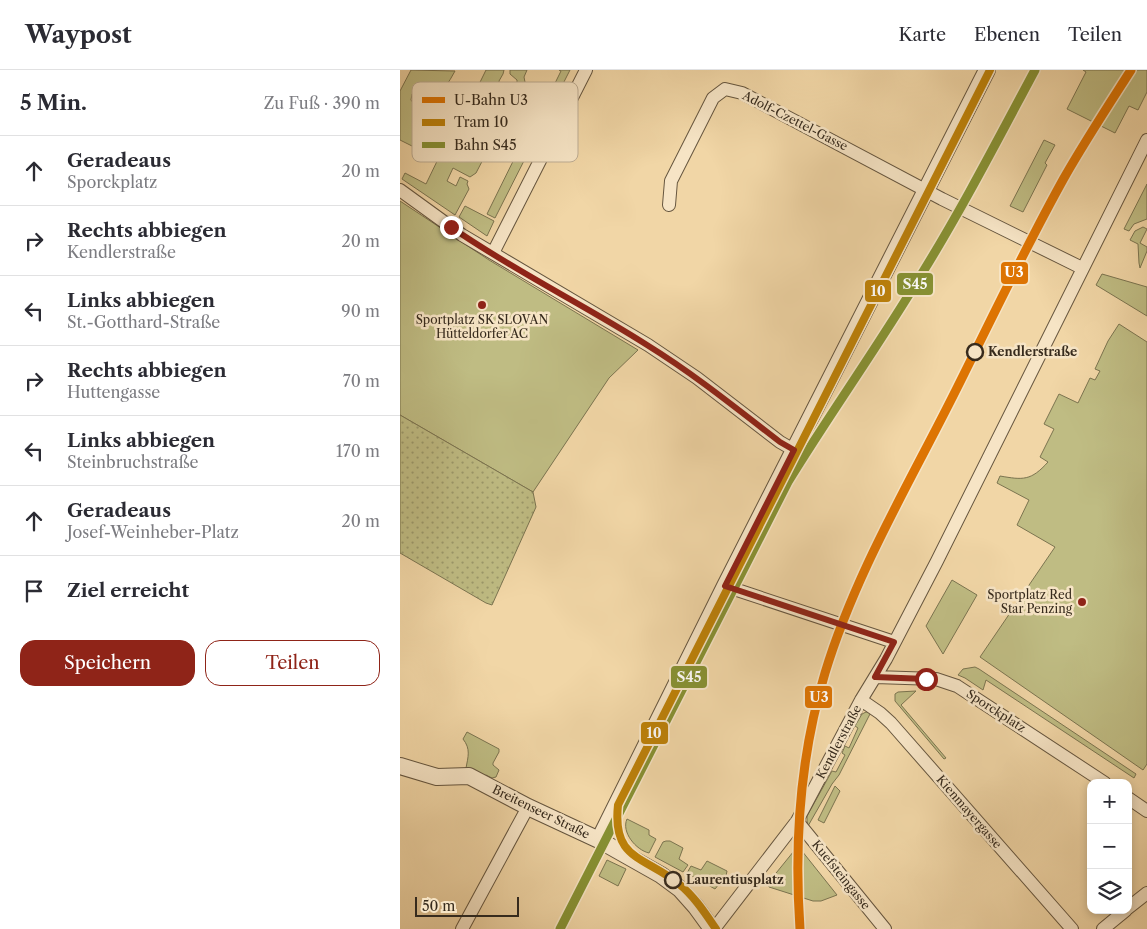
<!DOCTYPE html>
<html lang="de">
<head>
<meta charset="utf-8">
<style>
  body { margin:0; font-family:"Libre Caslon Text",serif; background:#f7f7f7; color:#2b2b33 }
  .controls { position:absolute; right:15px; bottom:15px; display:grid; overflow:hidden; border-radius:10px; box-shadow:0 2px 8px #0003 }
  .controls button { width:45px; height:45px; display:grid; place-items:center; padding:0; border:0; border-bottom:1px solid #e1e1e2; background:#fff; color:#2b2b33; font:25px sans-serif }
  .scale { position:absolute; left:15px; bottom:12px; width:104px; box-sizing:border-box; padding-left:5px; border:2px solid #372b1d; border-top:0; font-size:14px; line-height:18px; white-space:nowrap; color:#372b1d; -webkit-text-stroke:4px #f6e4c5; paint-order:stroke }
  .stop { position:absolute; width:15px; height:15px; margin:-11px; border:4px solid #8f2418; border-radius:50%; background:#fff }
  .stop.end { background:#8f2418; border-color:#fff; box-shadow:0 1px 5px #0008 }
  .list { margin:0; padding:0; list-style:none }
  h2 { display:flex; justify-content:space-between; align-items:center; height:65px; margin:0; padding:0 20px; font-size:21px }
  h2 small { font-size:16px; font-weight:400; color:#7c7c81 }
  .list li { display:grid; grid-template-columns:32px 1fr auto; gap:15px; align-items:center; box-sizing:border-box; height:70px; padding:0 20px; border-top:1px solid #e1e1e2 }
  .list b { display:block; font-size:19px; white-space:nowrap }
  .list p { margin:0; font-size:16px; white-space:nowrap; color:#7c7c81 }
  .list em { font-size:16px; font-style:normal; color:#7c7c81 }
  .actions { display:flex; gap:10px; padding:15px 20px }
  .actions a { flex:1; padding:11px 0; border:1px solid #8f2418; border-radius:15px; text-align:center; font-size:18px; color:#8f2418 }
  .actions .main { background:#8f2418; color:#fff }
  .icon { flex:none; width:28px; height:28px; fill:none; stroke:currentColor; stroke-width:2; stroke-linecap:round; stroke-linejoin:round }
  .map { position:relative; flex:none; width:747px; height:859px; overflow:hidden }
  header { display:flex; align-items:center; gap:30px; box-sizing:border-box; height:70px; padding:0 25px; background:#fff; border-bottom:1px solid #e1e1e2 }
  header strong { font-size:24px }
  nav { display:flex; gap:28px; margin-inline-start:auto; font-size:18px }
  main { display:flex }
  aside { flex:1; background:#fff }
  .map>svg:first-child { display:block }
  .grass { fill:#bfbc83; stroke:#7b7450 }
  .park { fill:url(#park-dots); stroke:#7b7450 }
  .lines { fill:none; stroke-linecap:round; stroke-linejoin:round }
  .minor-casing { stroke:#66563f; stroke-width:14 }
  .tertiary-casing { stroke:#66563f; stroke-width:18 }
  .minor { stroke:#f6e4c5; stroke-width:12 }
  .tertiary { stroke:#f6e4c5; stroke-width:16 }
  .rail-1-casing { stroke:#f6e4c5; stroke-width:12 }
  .rail-1 { stroke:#879133; stroke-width:9 }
  .tram-1-casing { stroke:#f6e4c5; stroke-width:11 }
  .tram-1 { stroke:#bd8109; stroke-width:8 }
  .metro-1-casing { stroke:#f6e4c5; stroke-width:12 }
  .metro-1 { stroke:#dd7403; stroke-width:9 }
  .route { stroke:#8f2418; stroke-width:6 }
  .poi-dot { fill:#8f2418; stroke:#f6e4c5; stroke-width:2 }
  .stop-dot { fill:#f6e4c5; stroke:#372b1d; stroke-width:2.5 }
  .labels { text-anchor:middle; stroke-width:5; stroke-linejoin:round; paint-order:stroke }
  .street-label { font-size:12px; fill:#372b1d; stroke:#f6e4c5 }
  .poi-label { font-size:12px; fill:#372b1d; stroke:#f6e4c5 }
  .stop-label { font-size:12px; font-weight:bold; fill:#372b1d; stroke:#f6e4c5; text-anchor:start }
  .key { fill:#f6e4c5; stroke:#bdac93; stroke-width:1 }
  .key-label { font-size:14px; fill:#372b1d }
  .line-badge { stroke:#f6e4c5; stroke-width:2 }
  .badge-label { font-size:14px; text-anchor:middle; font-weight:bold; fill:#fff }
</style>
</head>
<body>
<header>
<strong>Waypost</strong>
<nav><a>Karte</a><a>Ebenen</a><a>Teilen</a></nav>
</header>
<main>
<aside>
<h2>5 Min.<small>Zu Fuß · 390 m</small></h2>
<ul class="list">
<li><svg class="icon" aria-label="ahead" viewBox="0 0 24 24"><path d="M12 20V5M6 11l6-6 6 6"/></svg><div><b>Geradeaus</b><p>Sporckplatz</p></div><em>20 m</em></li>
<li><svg class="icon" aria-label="right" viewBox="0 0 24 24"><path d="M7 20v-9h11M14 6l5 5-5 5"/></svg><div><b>Rechts abbiegen</b><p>Kendlerstraße</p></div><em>20 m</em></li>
<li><svg class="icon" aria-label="left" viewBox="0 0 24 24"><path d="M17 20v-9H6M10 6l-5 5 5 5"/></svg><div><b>Links abbiegen</b><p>St.-Gotthard-Straße</p></div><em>90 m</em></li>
<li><svg class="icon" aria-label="right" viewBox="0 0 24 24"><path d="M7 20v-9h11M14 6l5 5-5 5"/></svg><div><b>Rechts abbiegen</b><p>Huttengasse</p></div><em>70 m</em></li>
<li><svg class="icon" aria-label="left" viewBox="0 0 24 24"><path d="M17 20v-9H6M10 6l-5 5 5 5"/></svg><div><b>Links abbiegen</b><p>Steinbruchstraße</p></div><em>170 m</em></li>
<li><svg class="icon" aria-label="ahead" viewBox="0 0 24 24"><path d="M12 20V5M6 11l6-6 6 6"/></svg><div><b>Geradeaus</b><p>Josef-Weinheber-Platz</p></div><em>20 m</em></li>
<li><svg class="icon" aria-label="arrive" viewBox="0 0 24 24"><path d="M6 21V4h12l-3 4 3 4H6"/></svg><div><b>Ziel erreicht</b></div></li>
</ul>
<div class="actions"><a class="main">Speichern</a><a>Teilen</a></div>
</aside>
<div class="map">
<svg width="747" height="859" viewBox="0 0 747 859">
  <defs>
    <pattern id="park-dots" width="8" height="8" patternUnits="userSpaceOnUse" patternTransform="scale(1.25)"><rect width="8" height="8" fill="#bfbc83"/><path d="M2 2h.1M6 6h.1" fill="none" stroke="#9c996b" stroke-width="1.8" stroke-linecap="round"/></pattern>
  </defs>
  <rect width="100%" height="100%" fill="#f1d6a6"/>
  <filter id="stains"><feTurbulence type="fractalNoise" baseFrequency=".004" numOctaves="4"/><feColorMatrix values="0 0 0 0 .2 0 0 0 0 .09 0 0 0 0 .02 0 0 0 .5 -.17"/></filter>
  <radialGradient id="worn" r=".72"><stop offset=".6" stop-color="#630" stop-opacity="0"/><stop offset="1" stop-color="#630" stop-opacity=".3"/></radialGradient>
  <path class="grass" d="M11 0 55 1C49 13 41 22 34 34L30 31 29 24 26 19 23 18 12 24 11 30 16 37H24L28 34 33 39 29 46 24 47 18 60 20 65 14 77 0 70V21Z
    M86 0H104L103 4 99 11C99 17 103 23 109 21L111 25 115 26 97 62 93 63 87 76 88 80 76 103 70 107 53 98 47 111 56 116 60 107 68 111 67 114 69 119 55 145 2 109 5 103 26 114 57 50 61 51Z
    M110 0H127L124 7 125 12 119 22 113 20 117 15V10L110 4Z
    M159 0H170L95 148 87 144 127 63 130 64 161 1Z
    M683 0H747V22L738 40 729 36 715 63 667 39 686 2Z
    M644 70 655 75 645 93 647 95 623 142 610 136Z
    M747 114V149L734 154 729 161 724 159Z
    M0 131 89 190 238 280 209 308 133 422 0 345Z
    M65 136 94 151 87 166 59 147Z
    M743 157 747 159 740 173 747 177V181L740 198 739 193 738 174 730 170 735 161Z
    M702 204 747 217V246L696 215Z
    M719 254 747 272V694L743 700 580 587 655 477 617 455 629 430 597 413 600 406C623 410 631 411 648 392L640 387 654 359 644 354 659 324 678 333 690 308 695 310 700 301 695 299 708 271Z
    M552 510 577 525 543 584 526 556Z
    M575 597 579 599 736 704 734 708 586 610 583 620 565 608 558 605 563 599Z
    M516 621 501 635 546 688 544 689 495 631V624L498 622Z
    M466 642H471L439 705 432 714 408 756 407 751V746L432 701 436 702 445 685 442 683 445 676 449 678 458 658 455 656 462 644Z
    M67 662 99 679V682L93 693V695L99 700 96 707 92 708 86 705 84 706 66 698C68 687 71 679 63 669Z
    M435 716 440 721 424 753 418 750Z
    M227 749 249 760V765L256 769 249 783C236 780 221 762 227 749Z
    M266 771H270L283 778 279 789 288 795 283 802 255 787 263 772Z
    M398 776 437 825 421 831H413L369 817 368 813Z
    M207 790 226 799 218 816 199 806Z
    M307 791 327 801 326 806 315 819 287 803 291 796 301 800Z"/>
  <path class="park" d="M0 345 133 422 136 437 92 535 86 533 0 483Z"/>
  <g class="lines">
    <g class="minor-casing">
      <path id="minor" d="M0 120 62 165 248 275 297 308 380 372 394 380
        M269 135 271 111 313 28 325 19 342 23 542 129 682 198
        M93 183 186 0
        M325 516 494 572
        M475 607 536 609 557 616 705 713
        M461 630 480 643 491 653 672 859
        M728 728 747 741
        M397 751 485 859
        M728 838 747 823
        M62 859 128 737
        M314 859 397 751 461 630 486 589 537 491 747 70
        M703 859 726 840"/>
    </g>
    <g class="tertiary-casing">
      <path id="tertiary" d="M0 696 37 707 69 706 128 737 199 770 261 805 280 819 296 837 312 859
        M199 770 325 516 587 0"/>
    </g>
    <use href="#minor" class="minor"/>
    <use href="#tertiary" class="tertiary"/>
    <g class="rail-1-casing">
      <path id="rail-1" d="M160 859 388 412C431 342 479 275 521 205 562 139 598 69 635 0"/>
    </g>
    <use href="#rail-1" class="rail-1"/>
    <g class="tram-1-casing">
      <path id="tram-1" d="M316 859C305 843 294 826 279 814 244 786 212 790 218 735L590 0"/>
    </g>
    <use href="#tram-1" class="tram-1"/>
    <g class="metro-1-casing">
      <path id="metro-1" d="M400 859C394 773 400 686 425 603 455 504 509 414 555 322 591 250 625 178 664 108 685 71 708 36 731 0"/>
    </g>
    <use href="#metro-1" class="metro-1"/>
  </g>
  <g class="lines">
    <path class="route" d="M51 157C114 201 183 234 247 275 294 304 336 338 380 372L394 380 325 516 494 572 475 607 526 609"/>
  </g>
  <g class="poi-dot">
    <circle cx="82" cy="235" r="5"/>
    <circle cx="682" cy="532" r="5"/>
  </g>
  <g class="stop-dot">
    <circle cx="575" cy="282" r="8"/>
    <circle cx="273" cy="810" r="8"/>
  </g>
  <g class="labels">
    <g class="street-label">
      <text transform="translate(395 51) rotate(27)" y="4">Adolf-Czettel-Gasse</text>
      <text transform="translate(596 641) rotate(33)" y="4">Sporckplatz</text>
      <text transform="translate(439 672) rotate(-62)" y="4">Kendlerstraße</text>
      <text transform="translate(141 742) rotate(26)" y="4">Breitenseer Straße</text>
      <text transform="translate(569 742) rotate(49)" y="4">Kienmayergasse</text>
      <text transform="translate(441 805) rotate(51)" y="4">Kuefsteingasse</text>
    </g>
    <g class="poi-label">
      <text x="82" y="254">Sportplatz SK SLOVAN<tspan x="82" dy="14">Hütteldorfer AC</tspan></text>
      <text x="672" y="529" text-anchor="end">Sportplatz Red<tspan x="672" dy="14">Star Penzing</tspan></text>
    </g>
    <g class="stop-label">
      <text x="588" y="286">Kendlerstraße</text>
      <text x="286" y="814">Laurentiusplatz</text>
    </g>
  </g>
  <rect x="12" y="12" width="166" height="80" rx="8" class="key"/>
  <rect x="22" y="27" width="23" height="6" fill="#dd7403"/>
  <rect x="22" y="49" width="23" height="7" fill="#bd8109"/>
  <rect x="22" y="72" width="23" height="6" fill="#879133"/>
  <g class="key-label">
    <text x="54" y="35">U-Bahn U3</text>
    <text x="54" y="57">Tram 10</text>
    <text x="54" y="80">Bahn S45</text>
  </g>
  <g class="line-badge">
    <rect x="600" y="191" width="29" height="24" rx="5" fill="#dd7403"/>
    <rect x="496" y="202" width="38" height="24" rx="5" fill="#879133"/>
    <rect x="464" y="209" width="28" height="24" rx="5" fill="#bd8109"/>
    <rect x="270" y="595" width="38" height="24" rx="5" fill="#879133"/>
    <rect x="404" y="615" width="29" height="24" rx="5" fill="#dd7403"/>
    <rect x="240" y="651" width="29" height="24" rx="5" fill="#bd8109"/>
  </g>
  <g class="badge-label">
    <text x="614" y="207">U3</text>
    <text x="515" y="219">S45</text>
    <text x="478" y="226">10</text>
    <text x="289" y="612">S45</text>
    <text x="419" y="632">U3</text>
    <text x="254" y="668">10</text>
  </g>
  <rect width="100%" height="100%" filter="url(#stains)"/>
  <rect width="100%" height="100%" fill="url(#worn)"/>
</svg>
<div class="controls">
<button>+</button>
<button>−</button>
<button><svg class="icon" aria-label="layers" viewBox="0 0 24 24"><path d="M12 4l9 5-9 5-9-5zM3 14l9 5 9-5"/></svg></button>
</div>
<div class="scale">50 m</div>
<div class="stop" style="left:526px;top:609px"></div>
<div class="stop end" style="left:51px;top:157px"></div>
</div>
</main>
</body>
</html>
